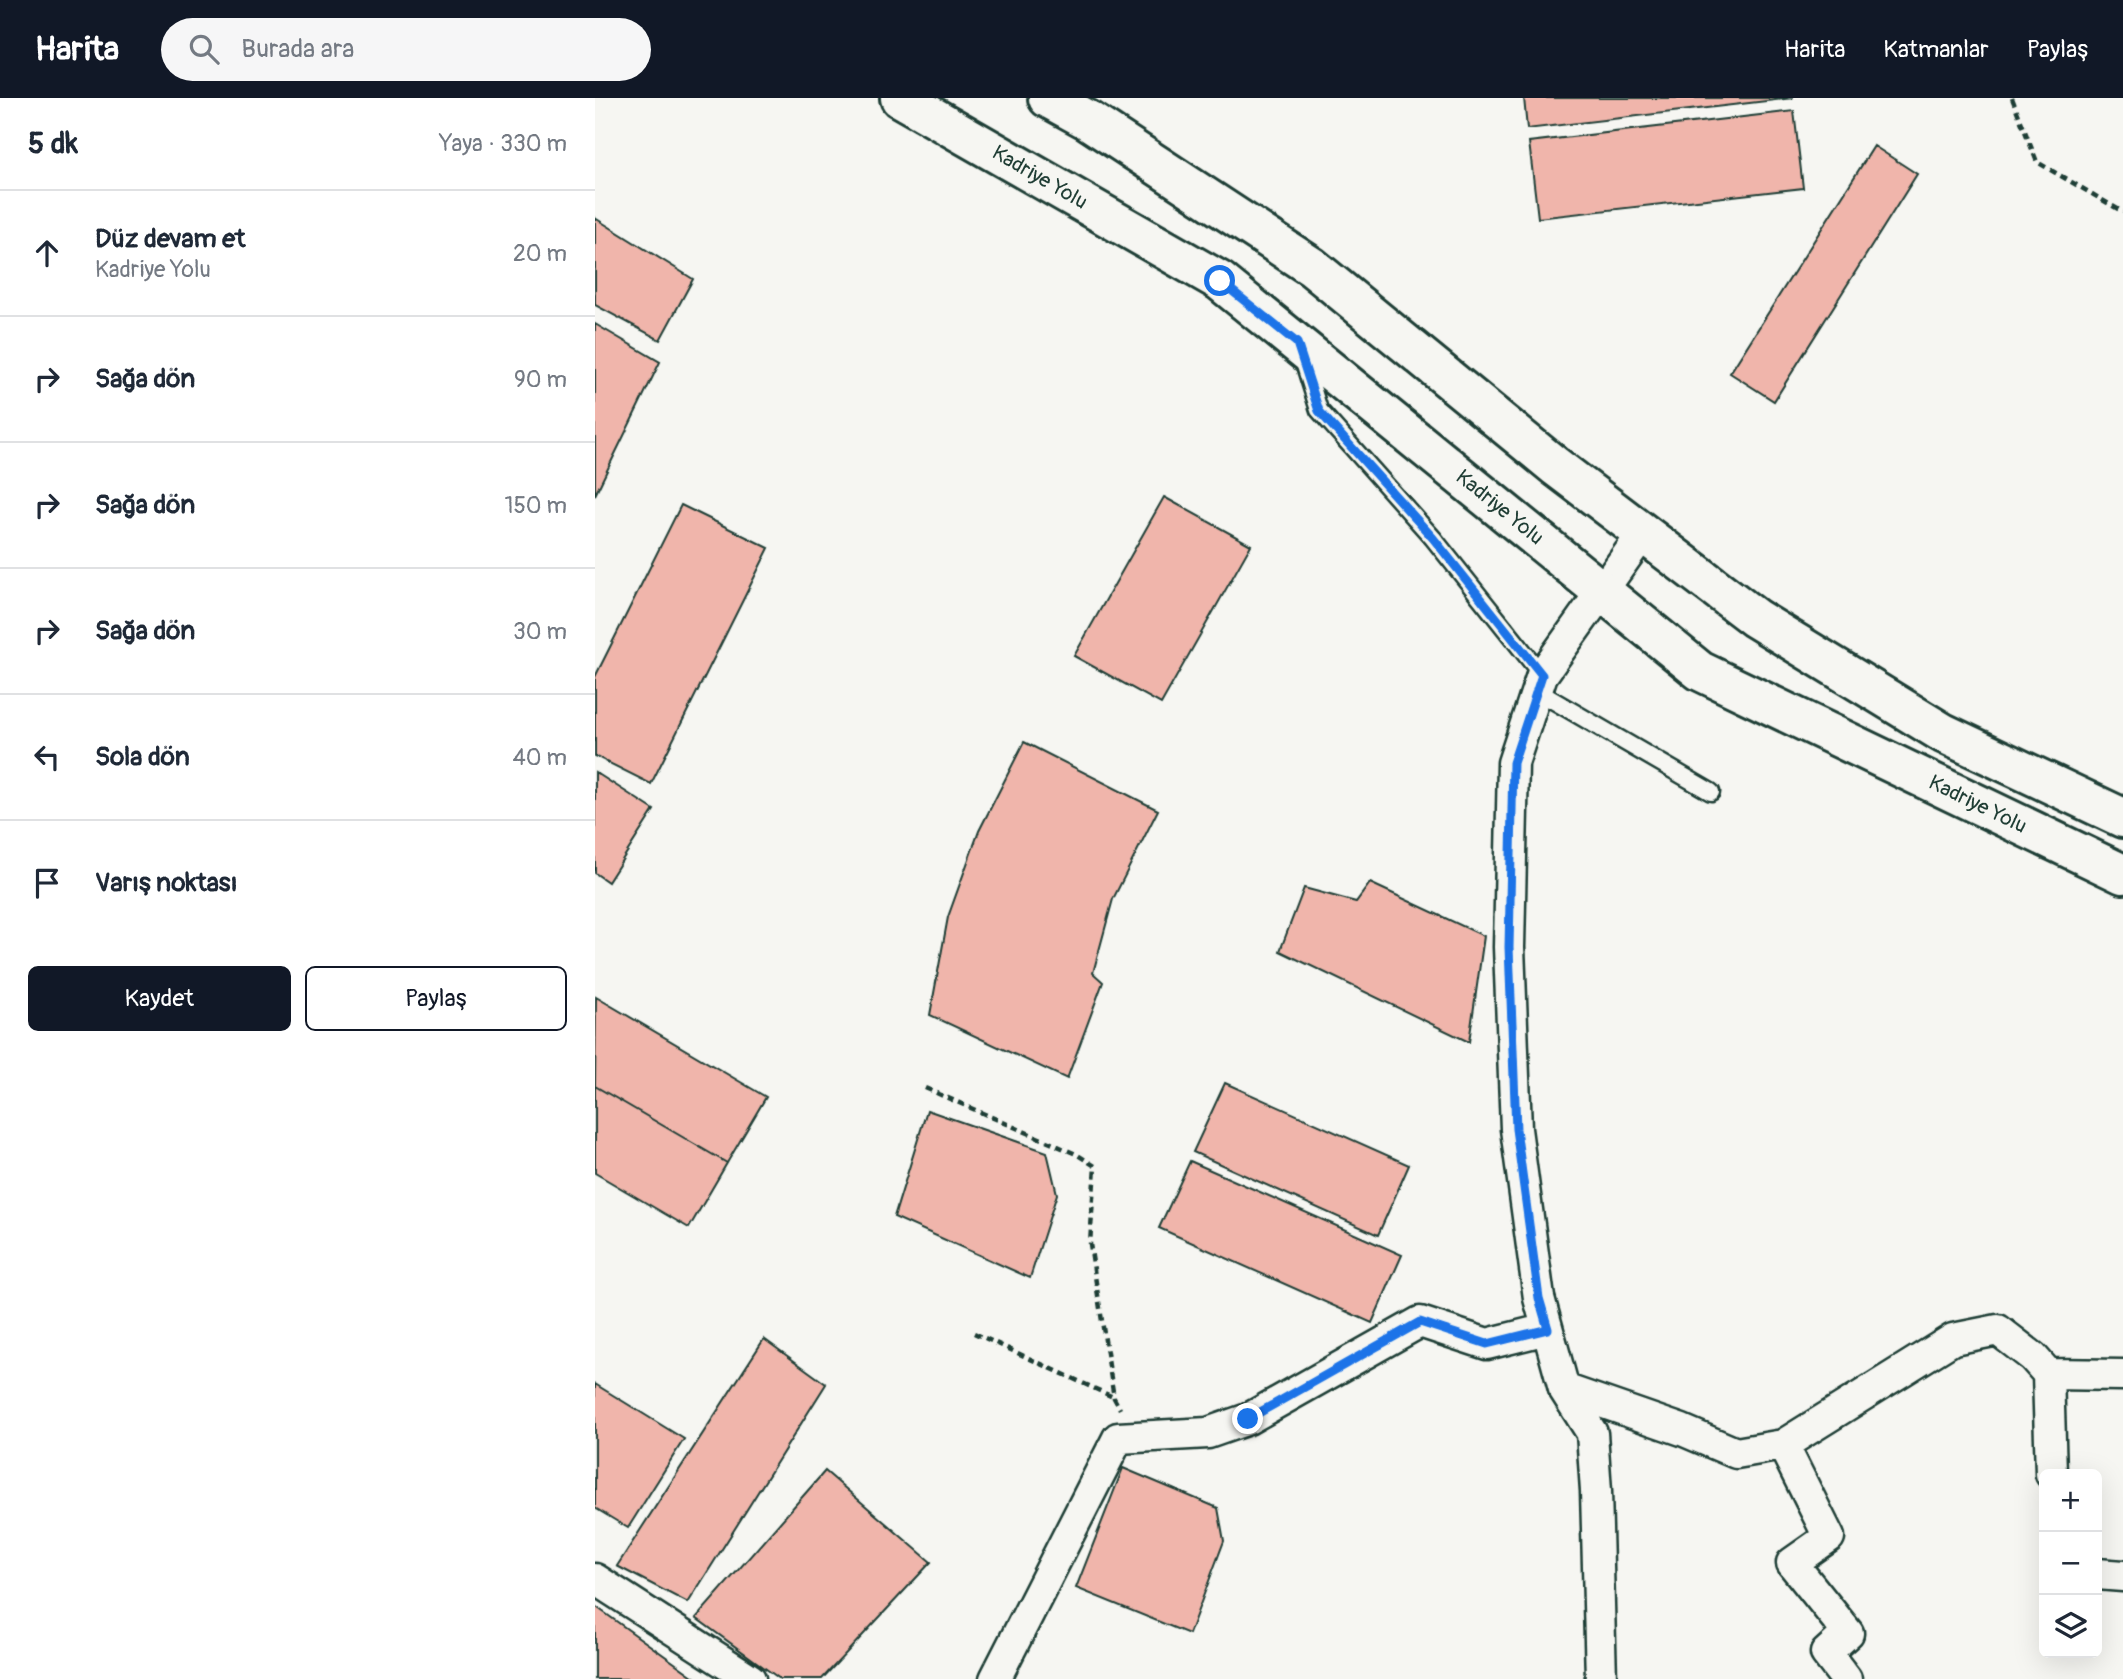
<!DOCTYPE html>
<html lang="tr">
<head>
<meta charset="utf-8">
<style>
  body { margin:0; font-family:Pangolin,sans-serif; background:#f6f6f7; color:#1f2937 }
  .controls { position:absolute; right:21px; bottom:21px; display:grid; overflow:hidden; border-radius:10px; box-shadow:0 7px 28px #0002 }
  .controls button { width:63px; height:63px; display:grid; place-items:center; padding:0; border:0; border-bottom:2px solid #e0e1e3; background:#fff; color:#1f2937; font:35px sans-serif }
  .stop { position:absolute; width:21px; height:21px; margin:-16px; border:5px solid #1a73e8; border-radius:50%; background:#fff }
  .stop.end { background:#1a73e8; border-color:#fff; box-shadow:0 2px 7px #0008 }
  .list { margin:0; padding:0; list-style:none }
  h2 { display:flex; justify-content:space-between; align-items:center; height:91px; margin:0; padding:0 28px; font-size:30px }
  h2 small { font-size:23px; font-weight:400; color:#747a83 }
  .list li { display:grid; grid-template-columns:46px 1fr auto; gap:21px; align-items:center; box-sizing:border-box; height:126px; padding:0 28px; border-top:2px solid #e0e1e3 }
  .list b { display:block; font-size:26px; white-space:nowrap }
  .list p { margin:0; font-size:23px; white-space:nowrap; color:#747a83 }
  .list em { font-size:23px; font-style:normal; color:#747a83 }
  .actions { display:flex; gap:14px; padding:21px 28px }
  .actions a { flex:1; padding:16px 0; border:2px solid #111827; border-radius:10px; text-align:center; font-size:24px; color:#111827 }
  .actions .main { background:#111827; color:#fff }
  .icon { flex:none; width:38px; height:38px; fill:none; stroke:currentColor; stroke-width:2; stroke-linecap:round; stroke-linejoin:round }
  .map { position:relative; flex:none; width:1528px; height:1581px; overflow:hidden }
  header { display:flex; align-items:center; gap:42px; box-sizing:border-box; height:98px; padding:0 35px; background:#111827; color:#fff }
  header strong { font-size:33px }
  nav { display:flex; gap:38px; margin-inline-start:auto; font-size:24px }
  .search { width:490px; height:63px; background:#f6f6f7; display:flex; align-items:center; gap:18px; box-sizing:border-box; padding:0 24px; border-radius:38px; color:#747a83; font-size:26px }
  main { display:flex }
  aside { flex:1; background:#fff }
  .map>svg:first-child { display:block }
  .building { fill:#f0b5ab; stroke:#1f3d34; stroke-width:2 }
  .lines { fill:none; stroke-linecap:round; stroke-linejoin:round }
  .service-casing { stroke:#1f3d34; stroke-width:21 }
  .minor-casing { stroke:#1f3d34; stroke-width:35 }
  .secondary-casing { stroke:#1f3d34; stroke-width:44 }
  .path { stroke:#1f3d34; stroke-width:4.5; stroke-dasharray:7 5; stroke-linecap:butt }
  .service { stroke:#f6f6f2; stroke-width:16 }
  .minor { stroke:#f6f6f2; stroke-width:30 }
  .secondary { stroke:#f6f6f2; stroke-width:38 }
  .route { stroke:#1a73e8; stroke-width:9 }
  .labels { text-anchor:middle; stroke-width:5; stroke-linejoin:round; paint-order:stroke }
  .street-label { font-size:21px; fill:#1f3d34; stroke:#f6f6f2 }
</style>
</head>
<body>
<header>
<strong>Harita</strong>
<div class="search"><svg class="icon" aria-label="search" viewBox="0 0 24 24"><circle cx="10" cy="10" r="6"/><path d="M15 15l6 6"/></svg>Burada ara</div>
<nav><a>Harita</a><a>Katmanlar</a><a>Paylaş</a></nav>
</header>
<main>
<aside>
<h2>5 dk<small>Yaya · 330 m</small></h2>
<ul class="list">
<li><svg class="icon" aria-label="ahead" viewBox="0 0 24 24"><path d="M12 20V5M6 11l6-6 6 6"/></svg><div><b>Düz devam et</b><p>Kadriye Yolu</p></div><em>20 m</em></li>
<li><svg class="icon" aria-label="right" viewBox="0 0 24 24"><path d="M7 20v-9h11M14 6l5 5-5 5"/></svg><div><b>Sağa dön</b></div><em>90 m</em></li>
<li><svg class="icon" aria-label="right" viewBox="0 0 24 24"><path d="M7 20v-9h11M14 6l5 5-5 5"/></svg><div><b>Sağa dön</b></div><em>150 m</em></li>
<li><svg class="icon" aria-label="right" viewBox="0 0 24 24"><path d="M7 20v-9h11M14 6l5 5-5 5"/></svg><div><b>Sağa dön</b></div><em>30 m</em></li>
<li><svg class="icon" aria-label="left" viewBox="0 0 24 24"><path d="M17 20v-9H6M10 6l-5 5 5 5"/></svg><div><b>Sola dön</b></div><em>40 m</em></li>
<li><svg class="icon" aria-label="arrive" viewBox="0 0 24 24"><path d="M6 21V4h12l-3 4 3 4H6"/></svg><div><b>Varış noktası</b></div></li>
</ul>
<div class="actions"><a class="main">Kaydet</a><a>Paylaş</a></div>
</aside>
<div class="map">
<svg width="1528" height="1581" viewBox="0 0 1528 1581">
  <rect width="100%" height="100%" fill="#f6f6f2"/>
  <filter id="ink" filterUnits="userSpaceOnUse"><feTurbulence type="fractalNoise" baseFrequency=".0143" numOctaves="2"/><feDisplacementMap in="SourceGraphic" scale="14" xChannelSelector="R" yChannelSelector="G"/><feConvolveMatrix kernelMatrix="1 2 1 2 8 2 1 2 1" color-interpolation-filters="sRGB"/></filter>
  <g filter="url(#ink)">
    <path class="building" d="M929 0H1198L932 31Z
      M1199 13 1208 90 943 120 934 44Z
      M1279 48 1322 76 1179 303 1135 275Z
      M0 120 98 181 65 242 0 207Z
      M0 226 65 264 0 397Z
      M569 399 656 447 566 606 479 558Z
      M86 407 174 450 56 686 0 658V579Z
      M429 644 563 712 518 801 498 875 508 884 472 981 335 917 353 819 384 733Z
      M0 674 59 712 13 784 0 775Z
      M775 785 889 838 874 944 685 853 709 790 761 804Z
      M1 899 171 999 132 1065 0 988Z
      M630 985 814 1067 783 1137 598 1054Z
      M0 988 132 1065 94 1130 0 1075Z
      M332 1012 452 1054 462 1096 435 1180 299 1119Z
      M595 1063 807 1157 777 1225 564 1130Z
      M169 1241 231 1286 93 1505 22 1468Z
      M0 1286 89 1341 33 1430 0 1410Z
      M528 1370 623 1410 629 1443 594 1536 481 1490Z
      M230 1373 336 1464 227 1581H185L101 1520Z
      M0 1508 102 1581H0Z"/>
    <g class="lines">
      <g class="service-casing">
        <path id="service" d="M708 261 724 312 838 440 947 577
          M942 593 1116 694"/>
      </g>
      <g class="minor-casing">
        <path id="minor" d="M1453 1276 1456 1376
          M969 1291 1087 1332 1141 1355 1188 1347 1358 1241 1403 1232 1438 1259 1453 1276 1528 1277
          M1188 1347 1234 1439 1197 1465 1253 1535 1231 1555 1251 1581
          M1502 1476 1528 1478
          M0 1481 155 1581
          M400 1581 523 1340 613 1335 653 1321 825 1224 892 1246 952 1231
          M1006 1581 1001 1393 997 1335 969 1291 944 1200 921 1031 914 849 918 665 947 577 1049 434"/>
      </g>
      <g class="secondary-casing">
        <path id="secondary" d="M305 0 625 183 1105 573 1528 776
          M453 0 493 22 717 169 960 368 1160 520 1348 635 1528 720"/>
      </g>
      <path class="path" d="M1417 0 1442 64 1528 114
        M330 990 481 1056 500 1068 495 1146 519 1300 525 1311
        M379 1235 518 1299"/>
      <use href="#service" class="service"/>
      <use href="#minor" class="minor"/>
      <use href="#secondary" class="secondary"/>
    </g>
  </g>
  <g class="lines" filter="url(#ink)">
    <path class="route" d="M625 183 702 245 724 313 838 440 947 577 918 665 914 849 921 1031 944 1200 953 1231 892 1246 825 1224 653 1321"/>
  </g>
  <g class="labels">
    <g class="street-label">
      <text transform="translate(445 79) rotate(30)" y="7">Kadriye Yolu</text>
      <text transform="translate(905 409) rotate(39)" y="7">Kadriye Yolu</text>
      <text transform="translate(1383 706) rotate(26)" y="7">Kadriye Yolu</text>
    </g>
  </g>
</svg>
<div class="controls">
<button>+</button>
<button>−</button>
<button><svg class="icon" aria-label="layers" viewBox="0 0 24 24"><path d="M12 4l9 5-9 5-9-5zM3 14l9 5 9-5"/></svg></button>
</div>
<div class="stop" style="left:625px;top:183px"></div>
<div class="stop end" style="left:653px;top:1321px"></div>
</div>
</main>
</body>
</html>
